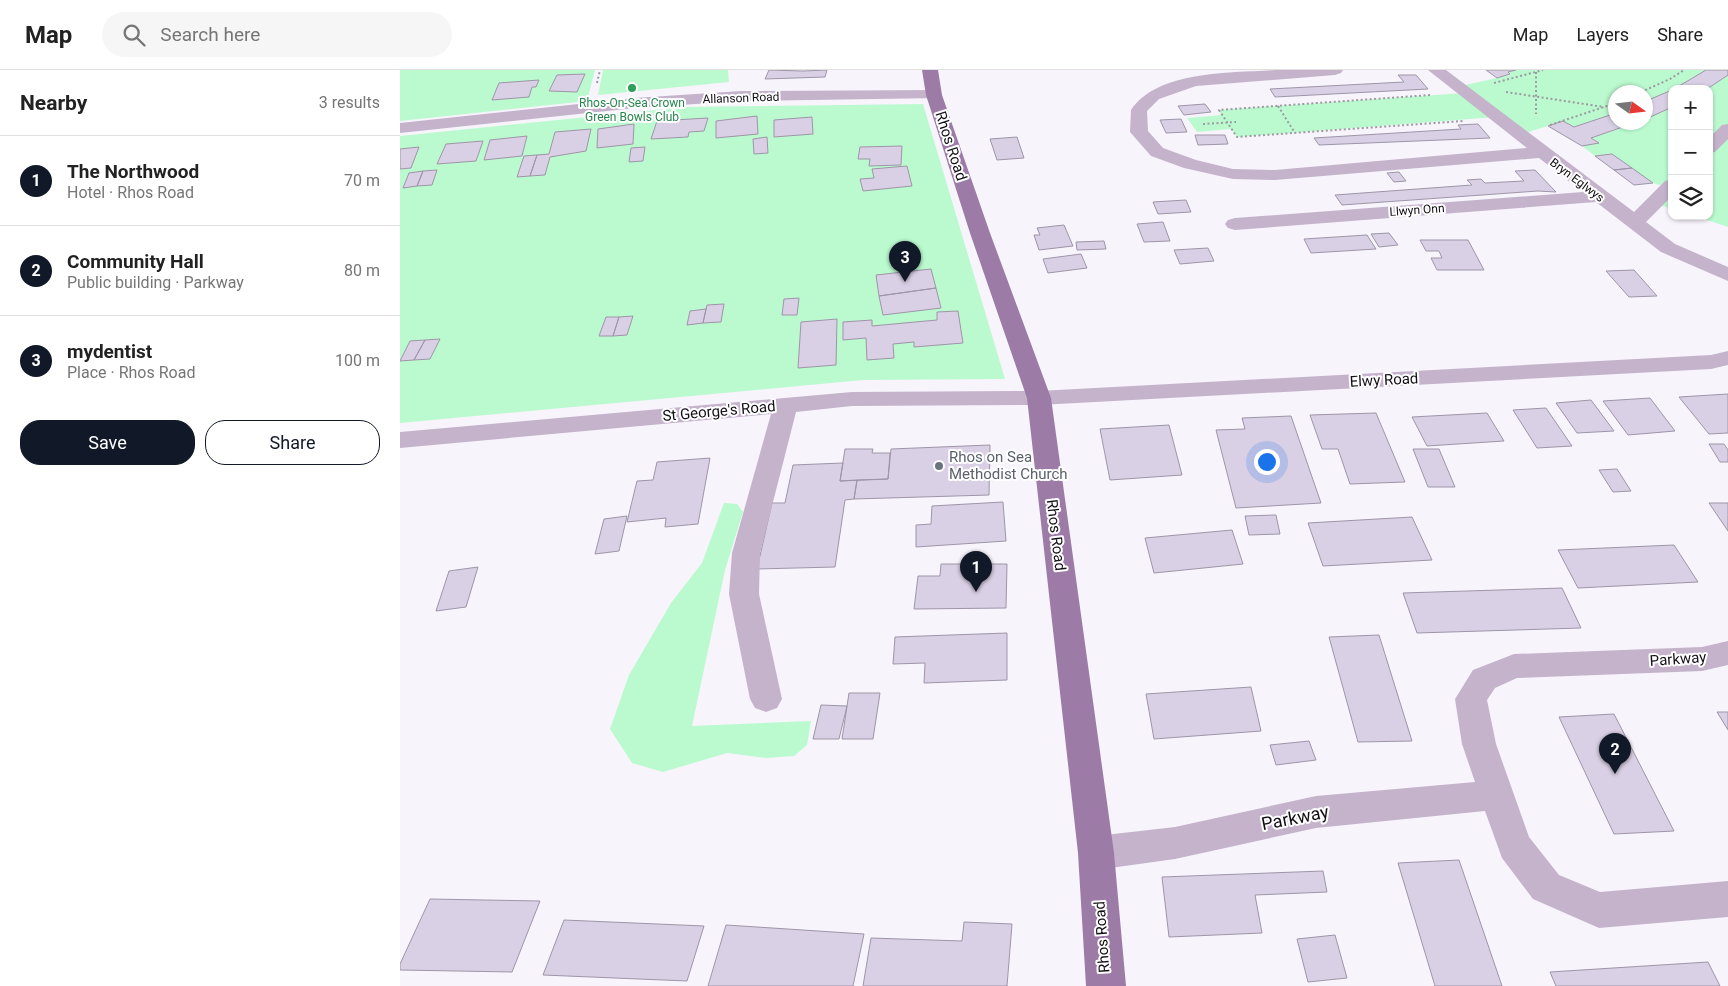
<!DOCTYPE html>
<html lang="en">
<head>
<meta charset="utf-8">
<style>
  body { margin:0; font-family:Roboto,sans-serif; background:#f6f6f6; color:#222 }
  .controls { position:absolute; right:15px; top:15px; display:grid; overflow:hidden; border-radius:10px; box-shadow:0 1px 4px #0004 }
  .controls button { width:45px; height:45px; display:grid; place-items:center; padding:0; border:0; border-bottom:1px solid #e0e0e0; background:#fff; color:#222; font:25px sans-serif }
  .compass { position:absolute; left:1208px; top:15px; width:45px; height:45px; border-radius:50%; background:#fff; box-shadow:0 1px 4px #0004; rotate:104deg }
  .you { position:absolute; left:866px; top:391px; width:18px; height:18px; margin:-12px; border:4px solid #fff; border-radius:50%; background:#1a73e8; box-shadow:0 0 0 8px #1a73e833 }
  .badge { display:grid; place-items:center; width:32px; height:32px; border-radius:50%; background:#111827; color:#fff; font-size:16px; font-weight:700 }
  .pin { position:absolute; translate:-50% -41px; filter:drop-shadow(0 1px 2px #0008) }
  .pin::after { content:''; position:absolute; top:26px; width:18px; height:15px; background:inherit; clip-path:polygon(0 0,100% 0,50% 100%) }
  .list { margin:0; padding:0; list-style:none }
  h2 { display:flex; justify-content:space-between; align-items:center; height:65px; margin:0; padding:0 20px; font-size:21px }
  h2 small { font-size:16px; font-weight:400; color:#767676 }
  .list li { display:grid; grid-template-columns:32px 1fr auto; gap:15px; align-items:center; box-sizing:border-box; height:90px; padding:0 20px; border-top:1px solid #e0e0e0 }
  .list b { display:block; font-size:19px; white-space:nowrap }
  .list p { margin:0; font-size:16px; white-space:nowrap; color:#767676 }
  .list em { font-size:16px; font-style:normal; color:#767676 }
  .actions { display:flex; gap:10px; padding:15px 20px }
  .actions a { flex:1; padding:11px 0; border:1px solid #111827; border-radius:20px; text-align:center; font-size:18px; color:#111827 }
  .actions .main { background:#111827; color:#fff }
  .icon { flex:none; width:28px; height:28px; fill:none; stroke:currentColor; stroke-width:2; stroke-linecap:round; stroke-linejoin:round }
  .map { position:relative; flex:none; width:1328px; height:916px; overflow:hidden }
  header { display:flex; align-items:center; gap:30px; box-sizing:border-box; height:70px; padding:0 25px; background:#fff; border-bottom:1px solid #e0e0e0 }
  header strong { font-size:24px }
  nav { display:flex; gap:28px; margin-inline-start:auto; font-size:18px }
  .search { width:350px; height:45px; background:#f6f6f6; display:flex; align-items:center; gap:12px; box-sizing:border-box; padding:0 18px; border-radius:28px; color:#767676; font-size:19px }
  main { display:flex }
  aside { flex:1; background:#fff }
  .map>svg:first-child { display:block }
  .green { fill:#bbfacf }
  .building { fill:#dad0e5; stroke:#9e95a8 }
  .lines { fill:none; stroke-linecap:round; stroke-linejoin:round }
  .path { stroke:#9c99a1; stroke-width:2; stroke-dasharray:2 2.5; stroke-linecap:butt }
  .minor { fill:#c5b3cc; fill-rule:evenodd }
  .major { fill:#9c7ba7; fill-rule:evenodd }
  .leisure-dot { fill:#2e9e5b; stroke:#fff; stroke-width:2 }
  .worship-dot { fill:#6b7280; stroke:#fff; stroke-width:2 }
  .labels { text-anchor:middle; stroke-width:4; stroke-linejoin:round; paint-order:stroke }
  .far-street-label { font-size:12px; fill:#120f16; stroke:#fff }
  .far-leisure-label { font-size:12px; fill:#27864d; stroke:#fff }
  .street-label { font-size:15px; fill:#120f16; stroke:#fff }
  .worship-label { font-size:15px; fill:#5b616d; stroke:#fff; text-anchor:start }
  .near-street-label { font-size:18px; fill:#120f16; stroke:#fff }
</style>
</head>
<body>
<header>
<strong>Map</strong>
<div class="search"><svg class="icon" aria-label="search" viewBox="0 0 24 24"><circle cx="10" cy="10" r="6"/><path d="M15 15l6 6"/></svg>Search here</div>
<nav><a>Map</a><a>Layers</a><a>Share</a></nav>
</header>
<main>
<aside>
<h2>Nearby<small>3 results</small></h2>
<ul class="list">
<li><span class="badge">1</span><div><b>The Northwood</b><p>Hotel · Rhos Road</p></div><em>70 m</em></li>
<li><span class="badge">2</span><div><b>Community Hall</b><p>Public building · Parkway</p></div><em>80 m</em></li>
<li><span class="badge">3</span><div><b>mydentist</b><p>Place · Rhos Road</p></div><em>100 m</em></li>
</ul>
<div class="actions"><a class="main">Save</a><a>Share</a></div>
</aside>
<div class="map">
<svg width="1328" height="916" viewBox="0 0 1328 916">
  <rect width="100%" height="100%" fill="#f7f4fc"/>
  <path class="green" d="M0 0H195L187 31 0 51Z
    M203 0H328L329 12 198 25Z
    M1116 0H1306L1268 22 1246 31V22H1216L1215 43 1174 57 1163 51 1119 65 1096 47 837 67 831 59 797 62 787 48 821 45 819 40 1064 23 1061 16 1110 5 1108 2Z
    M1328 5V157L1295 146H1309V19H1307Z
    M523 34 605 309 463 310 0 353V66L286 37Z
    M1272 37V139L1253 133 1268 118 1253 113 1212 84 1195 86 1182 76 1198 73 1191 68 1237 53 1246 52V49Z
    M324 433 337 434 343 442 325 500 292 656 411 651 407 675 394 686 366 688 327 683 263 702 232 693 210 659 229 605 271 533 302 493Z"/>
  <path class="building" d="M369 0 403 1 427 0 425 7 365 9Z
    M1086 0H1116L1108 2 1110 4 1097 8Z
    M1306 0H1328V5L1307 19H1274Z
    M185 4 177 22 149 21 157 5Z
    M998 5H1016L1028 19 875 27 870 19 1004 12Z
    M139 10 136 17H132L129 27 92 30 99 13Z
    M1272 20V37L1246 49V31Z
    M805 34 811 42 784 45 778 36Z
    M1216 43V52H1237L1191 68 1199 73 1182 76 1148 56 1163 51 1174 57Z
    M357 46 358 64 316 68V51Z
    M412 47 413 64 374 67V50Z
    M308 48 304 61 289 62 288 67 251 69 257 51Z
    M781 49 787 62 766 63 760 50Z
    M234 54 233 74 197 78 198 59Z
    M1078 54 1090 68 919 75 914 68 1061 59 1058 55Z
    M191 59 186 81 150 87 145 105 130 106 137 85 149 84 155 62Z
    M795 65H825L828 74 798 75Z
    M127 66 122 86 84 90 90 70Z
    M367 67 368 83 354 84 353 69Z
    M617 67 624 88 597 90 590 69Z
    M83 71 76 91 37 94 46 74Z
    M502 76 501 95 469 96 470 89H458L460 77Z
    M19 77 11 98 0 99V79Z
    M245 77 243 91 229 92 231 78Z
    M1212 84 1232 98 1214 100 1195 86Z
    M137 85 130 106 117 107 124 86Z
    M507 96 512 116 463 121 460 109 474 108 472 99Z
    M1232 98 1253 113 1234 115 1214 100Z
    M37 100 32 115 17 116 23 101Z
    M1135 100 1156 122 1138 121 942 135 935 125 1072 115 1067 110 1081 109 1085 113 1124 111 1115 101Z
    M23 101 17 116 3 118 9 103Z
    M999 102 1006 111 994 112 987 103Z
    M786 130 791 142 758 144 753 132Z
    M763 152 770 171 744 172 737 154Z
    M664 155 673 176 639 180 634 165H640L637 158Z
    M989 163 998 175 979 177 971 164Z
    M967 165 976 179 911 183 904 169Z
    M1020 170H1068L1084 200H1037L1031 188H1042L1039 181H1026Z
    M704 171 706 179 677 180 676 172Z
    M808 178 814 191 780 194 774 180Z
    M681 184 687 198 648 203 643 189Z
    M531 199 536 218 479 226 476 205Z
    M1234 200 1257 226 1229 227 1206 201Z
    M536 218 541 238 483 245 479 226Z
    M399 228 397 245H382L384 229Z
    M324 234 321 252 303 253 307 235Z
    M306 239 303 253 287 255 290 241Z
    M558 241 563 273 514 277V272L493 274 494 288 467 290 466 268 443 270V252L472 250V256L537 250V242Z
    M233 246 227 265 213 266 219 247Z
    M206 247H219L213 266H199Z
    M437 249 436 295 398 298 401 252Z
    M40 269 30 289 14 290 25 270Z
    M25 270 14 290 0 291 10 271Z
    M1328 324V363L1309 364 1279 327Z
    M1250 328 1275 361 1228 365 1203 331Z
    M1191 330 1214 361 1177 363 1156 333Z
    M1146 338 1172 376 1137 378 1113 340Z
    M976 343 1005 412 950 414 938 379H922L910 345Z
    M1087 343 1104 371 1027 376 1012 347Z
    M891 346 921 433 836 438 816 360 845 359 842 348Z
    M769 355 782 405 710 410 700 359Z
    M1309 374H1324L1328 380V392H1320Z
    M590 375 589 425 454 429 457 410 488 409 491 379Z
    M445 379H473L472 383H490L488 409 440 411Z
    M1013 379H1039L1055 417H1028Z
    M310 388 298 454 265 457 266 448 227 452 237 411 253 410 257 392Z
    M443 393 440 411 457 410 454 429 445 430 435 497 357 499 372 433H385L393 395Z
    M1217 399 1231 421 1213 422 1199 400Z
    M603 432 606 471 516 477V455L531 454 532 436Z
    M1309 433H1328V461Z
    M876 445 880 464 849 465 845 446Z
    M227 446 219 481 195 484 204 449Z
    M1012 447 1032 490 923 496 908 453Z
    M832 460 843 494 754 503 745 468Z
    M1274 475 1298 512 1178 518 1158 480Z
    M541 494H607L606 538 514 539 518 506H540Z
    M78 497 66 537 36 541 49 501Z
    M1162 518 1181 558 1017 563 1003 523Z
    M607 563V610L524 613 525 593 493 594 495 567Z
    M979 565 1012 671 958 672 929 567Z
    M851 617 861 661 754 669 746 624Z
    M449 623H480L473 669H442Z
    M421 635 447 636 439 669H413Z
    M1317 642H1328V660Z
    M1214 644 1274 761 1214 764 1159 647Z
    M909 671 916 690 876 695 870 675Z
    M1059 790 1102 916H1035L998 793Z
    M923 801 927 822 855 825 862 863 769 867 762 807Z
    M30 829 140 831 112 902 0 900V894Z
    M164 850 304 856 287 911 143 905Z
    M564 852 612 854 607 916H463L471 868 562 871Z
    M326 855 464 864 453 916H308Z
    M935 865 947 908 908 912 897 869Z
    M1308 892 1320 916H1156L1150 902Z"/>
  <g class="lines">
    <path class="path" d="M1136 2V44
      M197 13 200 0
      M1094 13 1143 0
      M1106 22 1204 37
      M1241 22 1270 9 1284 0
      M1030 25 819 40 837 67 1063 51
      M878 36 895 63
      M803 54 836 52
      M1150 55 1216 33"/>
    <path class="minor" d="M875 0H943L941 3 935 5 796 16 759 29 747 41 748 61 763 78 796 90 833 99 875 100 1127 78 1028 0H1046L1234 142 1265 111 1272 109V126L1246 152 1275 174 1328 197V211L1261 182 1196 132 835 160 828 158 825 154 828 150 835 148 1183 122 1139 88 875 110 833 109 784 98 751 86 730 62 731 40C758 0 831 3 875 0Z
      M534 20 540 22 542 25 540 28 341 31 235 38 0 63V53L235 28 341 21Z
      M1328 54V69L1315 82 1309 83V68L1322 55Z
      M1328 281V295L1311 299 639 335 452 336 396 342 360 483 359 524 382 629 377 638 366 642 355 638 350 629 329 524 332 483 371 344 0 378V362L452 322 639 321 1311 285Z
      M1328 571V595L1302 601 1117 608 1095 618 1087 630 1096 674 1129 767 1159 805 1200 822 1328 811V847L1199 858 1133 829 1102 788 1085 741 916 758 775 789 696 800 683 795 678 783 683 771 696 766 775 757 916 726 1075 712 1062 674 1055 629 1073 600 1114 584 1302 577Z"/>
    <path class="major" d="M522 0H538L542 25 590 163 651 328 714 783 726 916H686L678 783 627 328 570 163 526 25Z"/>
  </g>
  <circle class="leisure-dot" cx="232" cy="18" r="5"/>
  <circle class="worship-dot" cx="539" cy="396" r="5"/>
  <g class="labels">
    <g class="far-street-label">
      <text transform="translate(341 28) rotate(-2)" y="4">Allanson Road</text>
      <text transform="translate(1177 110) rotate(37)" y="4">Bryn Eglwys</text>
      <text transform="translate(1017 140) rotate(-4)" y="4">Llwyn Onn</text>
    </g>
    <g class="far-leisure-label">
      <text x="232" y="37">Rhos-On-Sea Crown<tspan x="232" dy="14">Green Bowls Club</tspan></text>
    </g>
    <g class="street-label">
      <text transform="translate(551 76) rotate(72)" y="5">Rhos Road</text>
      <text transform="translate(984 310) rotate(-3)" y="5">Elwy Road</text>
      <text transform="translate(319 341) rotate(-5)" y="5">St George's Road</text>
      <text transform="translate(656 465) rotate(83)" y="5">Rhos Road</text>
      <text transform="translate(1278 589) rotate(-4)" y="5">Parkway</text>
      <text transform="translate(702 867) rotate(-94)" y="5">Rhos Road</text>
    </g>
    <g class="worship-label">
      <text x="549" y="392">Rhos on Sea<tspan x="549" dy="17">Methodist Church</tspan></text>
    </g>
    <g class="near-street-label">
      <text transform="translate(895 748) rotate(-11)" y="6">Parkway</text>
    </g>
  </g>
</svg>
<div class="controls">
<button>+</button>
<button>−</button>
<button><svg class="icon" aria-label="layers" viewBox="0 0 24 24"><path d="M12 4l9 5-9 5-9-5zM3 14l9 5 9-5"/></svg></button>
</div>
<svg class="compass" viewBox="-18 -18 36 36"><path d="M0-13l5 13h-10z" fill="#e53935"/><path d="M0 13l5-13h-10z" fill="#767676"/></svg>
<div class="you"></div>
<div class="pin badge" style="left:576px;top:522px">1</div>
<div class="pin badge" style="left:1215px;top:704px">2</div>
<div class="pin badge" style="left:505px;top:212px">3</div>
</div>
</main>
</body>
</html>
